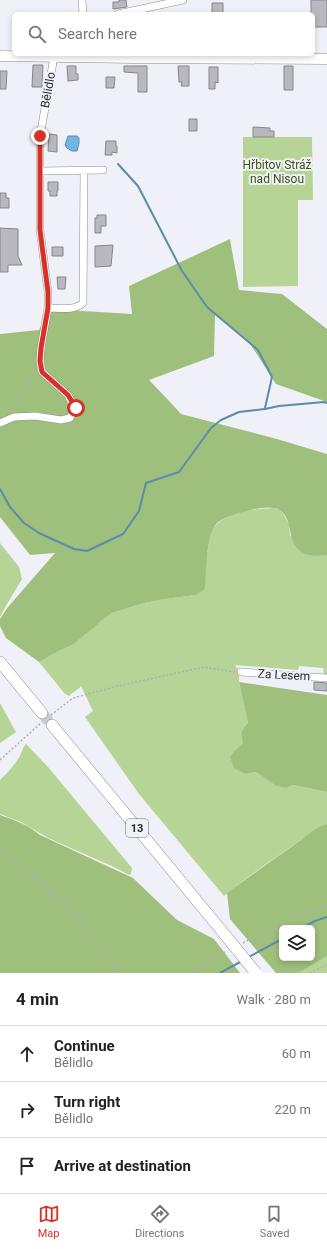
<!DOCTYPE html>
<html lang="en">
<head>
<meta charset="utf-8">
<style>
  body { margin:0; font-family:Roboto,sans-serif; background:#f6f6f6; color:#222 }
  .controls { position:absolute; right:12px; bottom:12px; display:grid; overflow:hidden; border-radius:6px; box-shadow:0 2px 6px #0003 }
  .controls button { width:36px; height:36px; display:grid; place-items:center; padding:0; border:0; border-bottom:1px solid #e0e0e0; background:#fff; color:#222; font:20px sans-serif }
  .stop { position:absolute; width:12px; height:12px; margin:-9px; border:3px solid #d93025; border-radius:50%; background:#fff }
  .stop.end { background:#d93025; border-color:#fff; box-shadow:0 1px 4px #0008 }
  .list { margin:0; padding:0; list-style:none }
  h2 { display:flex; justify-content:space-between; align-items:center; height:52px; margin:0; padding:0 16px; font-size:17px }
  h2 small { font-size:13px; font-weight:400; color:#767676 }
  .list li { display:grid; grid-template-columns:26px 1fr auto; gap:12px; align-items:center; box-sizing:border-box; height:56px; padding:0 16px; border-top:1px solid #e0e0e0 }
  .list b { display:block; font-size:15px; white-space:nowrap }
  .list p { margin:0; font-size:13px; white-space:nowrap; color:#767676 }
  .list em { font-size:13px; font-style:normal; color:#767676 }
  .icon { flex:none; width:22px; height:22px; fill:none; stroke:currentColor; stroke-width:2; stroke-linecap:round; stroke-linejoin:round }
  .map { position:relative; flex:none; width:327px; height:973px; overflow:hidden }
  .search { position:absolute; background:#fff; box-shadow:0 2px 6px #0003; left:12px; right:12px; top:12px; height:44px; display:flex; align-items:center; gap:10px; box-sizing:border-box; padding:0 14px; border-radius:6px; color:#767676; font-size:15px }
  .sheet { height:220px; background:#fff }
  nav { display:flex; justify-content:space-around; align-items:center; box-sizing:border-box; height:56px; border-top:1px solid #e0e0e0; background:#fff; font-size:11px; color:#767676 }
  nav a { display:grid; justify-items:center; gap:2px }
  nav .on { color:#d93025 }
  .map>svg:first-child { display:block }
  .green { fill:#b5d496 }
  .forest { fill:#9fbf7c; fill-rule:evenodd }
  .water { fill:#6fb6e3; stroke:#5b8cad }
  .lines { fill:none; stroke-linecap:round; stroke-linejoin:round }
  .stream { stroke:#5b8cad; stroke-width:2 }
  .building { fill:#bab8bf; stroke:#86858b }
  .primary-tunnel { stroke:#c9c9d0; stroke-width:11; stroke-dasharray:11 5.5; stroke-linecap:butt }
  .street-casing { stroke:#8c8d93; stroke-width:8 }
  .secondary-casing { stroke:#8c8d93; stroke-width:11 }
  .primary-casing { stroke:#8c8d93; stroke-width:12 }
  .path { stroke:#aeafb5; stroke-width:1.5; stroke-dasharray:2 2; stroke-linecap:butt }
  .street { stroke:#fff; stroke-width:7 }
  .secondary { stroke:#fff; stroke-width:10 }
  .primary { stroke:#fff; stroke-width:11 }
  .primary-bridge-casing { stroke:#8c8d93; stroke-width:12; stroke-linecap:butt }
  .primary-bridge { stroke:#fff; stroke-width:11 }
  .route { stroke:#d93025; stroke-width:5 }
  .labels { text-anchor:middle; stroke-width:4; stroke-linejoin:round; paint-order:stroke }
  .shield { fill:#f0f1f8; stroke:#66666b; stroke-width:1 }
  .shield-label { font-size:11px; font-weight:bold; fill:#2b2b2e }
  .street-label { font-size:12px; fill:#2b2b2e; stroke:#f0f1f8 }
  .park-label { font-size:12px; fill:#3a560f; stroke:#f0f1f8 }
</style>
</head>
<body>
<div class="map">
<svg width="327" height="973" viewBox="0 0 327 973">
  <rect width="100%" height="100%" fill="#f0f1f8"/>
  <path class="green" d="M243 137H312L313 200H298V286L243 287Z
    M274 508 280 510 284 515 289 524 290 535 308 555H327V674H324L323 668 299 666 298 670 235 665 239 671V682L248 723 242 737 244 743 235 750 246 774 256 772 276 786 286 788 293 785 327 792V824C317 826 310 834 301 840 275 857 249 876 224 896L139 794 85 717 93 711 81 686C77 691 74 691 69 696L65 694 39 662 57 652 74 644 96 626 101 621 112 613 144 603 165 599 196 595C200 583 203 571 206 559 209 549 209 531 217 524 232 510 255 509 274 508Z
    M0 543 19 567 22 579 7 604 0 617Z
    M0 703 16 732 0 743Z
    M26 744 48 767 132 868 131 874 129 875 114 867 48 838 21 822 0 814V780C7 773 13 767 18 759 22 754 22 748 26 744Z
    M327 956V973H299Z"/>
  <path class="forest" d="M230 239 239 290 282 294 327 329V402L276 384 249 342 215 315 214 356 149 380 171 403 181 414 277 439 327 454V555C321 555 314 556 309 555 307 555 305 554 303 553 285 542 295 523 281 511 274 505 259 508 251 510 239 513 227 515 217 523 206 534 206 574 205 589L196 595 165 599 144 603 112 613 101 621 96 626 74 644 57 652 39 662 6 638 0 626V619L8 607 55 553 30 555 0 517V334L39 330 50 309 132 314 129 286Z
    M239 682 327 695V792L293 785 286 788 276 786 256 772 246 774 234 768 230 757 235 750 243 743C241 733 241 731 248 723Z
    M0 815C15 820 28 825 40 835L133 878 177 920 214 939 240 973H0Z
    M327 824V956L299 973H276L230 919 227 893C252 875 276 857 301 840 309 834 317 826 327 824ZM282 928H312V958H282Z"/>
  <path class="water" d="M68 136H77L79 138V143L77 151H72L67 148 65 145Z"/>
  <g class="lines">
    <path class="stream" d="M118 164 138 186 182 271 207 307 258 350 272 377 265 408
      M0 489 10 507 24 523 39 533 74 549 87 551 123 534 139 511 146 483 179 472 211 428 221 420 239 412 265 409 279 406 324 402 327 403
      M302 928 315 921 327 917
      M247 958 282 939
      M220 973 242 961"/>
  </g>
  <path class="building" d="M119 0H126L127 7 113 9V2H119Z
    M311 0H327V27H313V14H311Z
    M212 3H223V14L212 13Z
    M33 65H43L42 87H32Z
    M67 66H76V74H78V80L68 81Z
    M124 66H147V92H138V73L124 72Z
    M178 66H189V86H181L182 82H179Z
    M284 66H293V90H284Z
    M209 67H218V83L215 82V89H209Z
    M0 71H7L6 89H0Z
    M106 77H115L114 88H106Z
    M189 119H197V131H189Z
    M253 127 270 128V131H274V137H253Z
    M49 134 57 135V152L48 151Z
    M106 141H116V146H117V153L112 152V155H105Z
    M48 182H58V191H57V196H50V191H48Z
    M0 193H6V198H9V208H0Z
    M97 215H106V226H101V233H95V218H97Z
    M0 228 18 229V256L22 265H8V272H0Z
    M113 245 111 266 95 267V246Z
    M52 247H63V256H52Z
    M57 277H66L65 289H58Z
    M314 682 327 683V691L314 690Z"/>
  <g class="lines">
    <path class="primary-tunnel" d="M42 713 52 725"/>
    <g class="street-casing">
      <path id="street" d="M82 0 83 14
        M118 14 183 0
        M41 171 103 170
        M48 308C60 308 74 311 83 303L84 171
        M0 423 14 417 35 416 61 420 70 418 75 408 68 395 42 372 40 361 41 348 48 308V292L40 230V136L54 57 56 54
        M241 672 327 678"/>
    </g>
    <g class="secondary-casing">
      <path id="secondary" d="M0 56 133 58 327 59"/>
    </g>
    <g class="primary-casing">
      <path id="primary" d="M0 662 42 713
        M52 725 221 930"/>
    </g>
    <path class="path" d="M9 412 16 402 35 369
      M51 715 73 698 118 686 204 667 235 672
      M0 760 42 722
      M0 845 12 859 32 874 79 918 119 973
      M243 943 252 938 267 933 298 914 327 906
      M194 973 214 957 227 951
      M310 973 327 965"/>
    <use href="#street" class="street"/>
    <use href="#secondary" class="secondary"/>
    <use href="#primary" class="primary"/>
    <g class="primary-bridge-casing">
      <path id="primary-bridge" d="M221 930 256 973"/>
    </g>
    <use href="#primary-bridge" class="primary-bridge"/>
  </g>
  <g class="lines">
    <path class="route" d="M40 136V230L48 292V308L41 348 40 361 42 372 68 395 76 408"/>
  </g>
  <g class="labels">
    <rect class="shield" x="126" y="819" width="22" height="18" rx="3"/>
    <g class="shield-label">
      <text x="137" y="832">13</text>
    </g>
    <g class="street-label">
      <text transform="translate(48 90) rotate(-80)" y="4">Bělidlo</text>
      <text transform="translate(284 675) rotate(3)" y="4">Za Lesem</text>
    </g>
    <g class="park-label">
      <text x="277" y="169">Hřbitov Stráž<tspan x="277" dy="14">nad Nisou</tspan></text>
    </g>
  </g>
</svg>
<div class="controls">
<button><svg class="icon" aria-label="layers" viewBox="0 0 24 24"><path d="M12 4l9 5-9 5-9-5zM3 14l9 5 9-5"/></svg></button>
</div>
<div class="stop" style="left:76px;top:408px"></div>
<div class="stop end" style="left:40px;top:136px"></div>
<div class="search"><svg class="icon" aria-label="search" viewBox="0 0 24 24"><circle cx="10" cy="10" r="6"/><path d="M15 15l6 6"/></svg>Search here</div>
</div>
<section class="sheet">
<h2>4 min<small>Walk · 280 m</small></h2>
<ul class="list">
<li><svg class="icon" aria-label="ahead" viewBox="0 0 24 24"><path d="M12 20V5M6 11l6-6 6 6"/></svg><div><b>Continue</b><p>Bělidlo</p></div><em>60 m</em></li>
<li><svg class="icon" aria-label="right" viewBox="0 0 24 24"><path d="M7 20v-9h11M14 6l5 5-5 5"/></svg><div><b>Turn right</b><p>Bělidlo</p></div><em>220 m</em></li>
<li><svg class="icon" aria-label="arrive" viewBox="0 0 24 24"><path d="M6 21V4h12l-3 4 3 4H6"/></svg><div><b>Arrive at destination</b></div></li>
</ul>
</section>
<nav>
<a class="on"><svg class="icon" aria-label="map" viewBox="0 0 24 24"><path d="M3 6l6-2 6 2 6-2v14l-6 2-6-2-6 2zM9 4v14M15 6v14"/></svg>Map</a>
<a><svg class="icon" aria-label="directions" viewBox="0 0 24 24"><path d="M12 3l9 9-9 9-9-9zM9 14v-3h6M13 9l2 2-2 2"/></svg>Directions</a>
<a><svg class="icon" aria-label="saved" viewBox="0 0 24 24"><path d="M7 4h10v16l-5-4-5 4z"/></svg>Saved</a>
</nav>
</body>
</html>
